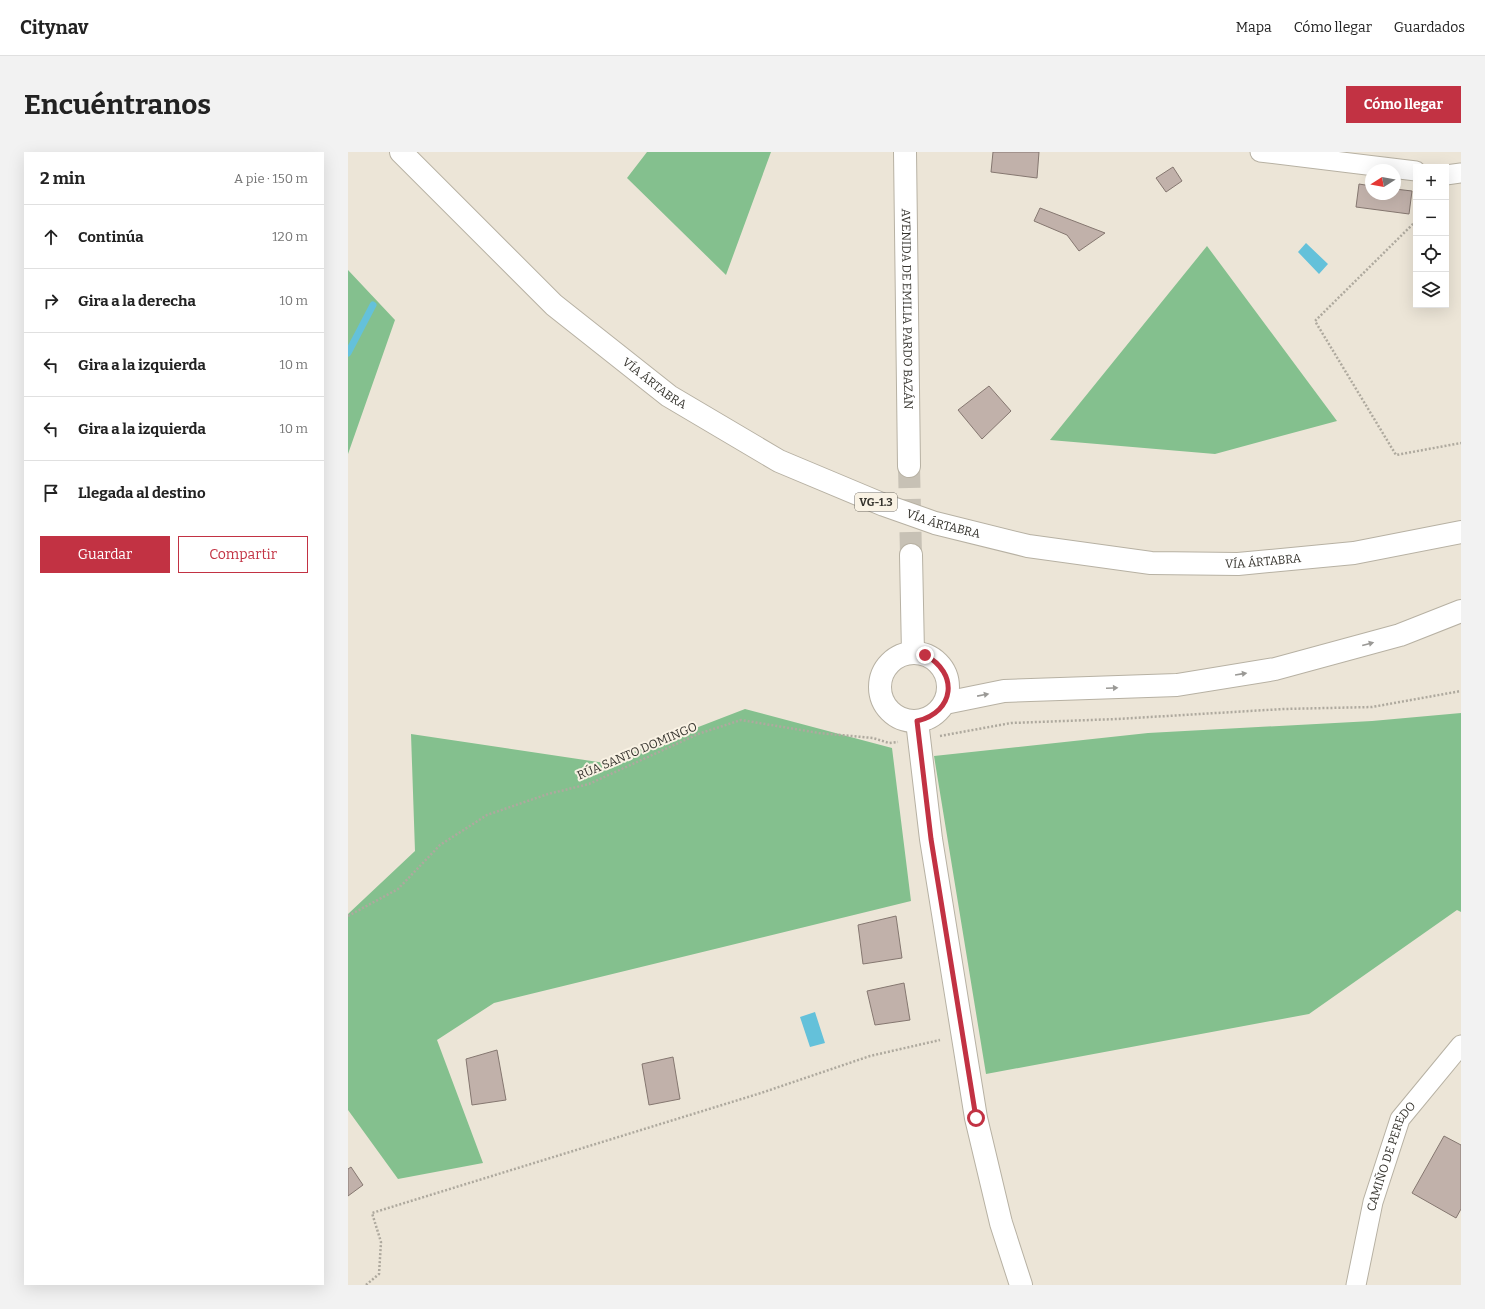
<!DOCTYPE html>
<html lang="es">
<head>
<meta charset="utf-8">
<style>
  body { margin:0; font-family:Bitter,serif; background:#f2f2f2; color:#222 }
  .controls { position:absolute; right:12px; top:12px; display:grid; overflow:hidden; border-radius:0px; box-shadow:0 4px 16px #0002 }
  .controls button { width:36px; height:36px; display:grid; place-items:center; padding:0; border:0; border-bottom:1px solid #e0e0e0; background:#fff; color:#222; font:20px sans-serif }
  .compass { position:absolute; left:1017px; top:12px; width:36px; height:36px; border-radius:50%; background:#fff; box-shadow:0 4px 16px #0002; rotate:259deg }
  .stop { position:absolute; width:12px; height:12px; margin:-9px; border:3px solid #c23243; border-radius:50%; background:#fff }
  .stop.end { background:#c23243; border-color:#fff; box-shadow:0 1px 4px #0008 }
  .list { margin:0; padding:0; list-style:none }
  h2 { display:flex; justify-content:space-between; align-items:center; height:52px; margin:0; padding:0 16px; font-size:17px }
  h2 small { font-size:13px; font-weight:400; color:#767676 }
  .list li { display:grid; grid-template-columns:26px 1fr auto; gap:12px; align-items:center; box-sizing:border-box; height:64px; padding:0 16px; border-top:1px solid #e0e0e0 }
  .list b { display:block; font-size:15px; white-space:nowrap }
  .list em { font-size:13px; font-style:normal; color:#767676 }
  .actions { display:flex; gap:8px; padding:12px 16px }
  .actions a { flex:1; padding:9px 0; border:1px solid #c23243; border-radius:0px; text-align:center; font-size:14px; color:#c23243 }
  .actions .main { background:#c23243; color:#fff }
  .icon { flex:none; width:22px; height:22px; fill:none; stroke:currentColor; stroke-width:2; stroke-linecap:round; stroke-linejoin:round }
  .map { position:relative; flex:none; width:1113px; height:1133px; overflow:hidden; border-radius:0px }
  header { display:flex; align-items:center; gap:24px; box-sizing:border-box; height:56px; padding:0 20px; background:#fff; border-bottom:1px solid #e0e0e0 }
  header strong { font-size:19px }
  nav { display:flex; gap:22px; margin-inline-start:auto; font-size:14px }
  .intro { display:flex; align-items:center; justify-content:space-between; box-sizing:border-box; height:96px; padding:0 24px }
  h1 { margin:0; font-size:28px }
  .button { padding:10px 18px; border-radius:0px; background:#c23243; color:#fff; font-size:14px; font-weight:700 }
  main { display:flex; gap:24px; padding:0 24px }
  aside { flex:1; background:#fff; border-radius:0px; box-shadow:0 4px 16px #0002 }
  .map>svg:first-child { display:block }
  .forest { fill:#84c08e }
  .water { fill:#64c1da }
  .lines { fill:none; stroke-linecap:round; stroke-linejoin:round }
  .stream { stroke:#64c1da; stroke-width:7 }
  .building { fill:#c1b1aa; stroke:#857770 }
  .tertiary-tunnel { stroke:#c7c1b5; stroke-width:22; stroke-dasharray:22 11; stroke-linecap:butt }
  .minor-casing { stroke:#b7b1a3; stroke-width:21 }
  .tertiary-casing { stroke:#b7b1a3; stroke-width:24 }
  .trunk-casing { stroke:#b7b1a3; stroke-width:24 }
  .path { stroke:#aea99e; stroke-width:2.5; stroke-dasharray:2 2; stroke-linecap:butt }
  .minor { stroke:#fff; stroke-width:19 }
  .tertiary { stroke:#fff; stroke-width:22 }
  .trunk { stroke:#fff; stroke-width:22 }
  .oneway { fill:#9a9996 }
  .route { stroke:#c23243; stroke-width:5 }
  .labels { text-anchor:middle; stroke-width:4; stroke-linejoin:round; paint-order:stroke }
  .shield { fill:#f9f2e4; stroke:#706c64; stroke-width:1 }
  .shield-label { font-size:11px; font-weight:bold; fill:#35332d }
  .street-label { font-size:12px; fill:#35332d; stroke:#f9f2e4 }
</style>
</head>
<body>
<header>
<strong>Citynav</strong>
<nav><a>Mapa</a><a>Cómo llegar</a><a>Guardados</a></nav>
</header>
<div class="intro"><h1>Encuéntranos</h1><a class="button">Cómo llegar</a></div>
<main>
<aside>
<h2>2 min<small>A pie · 150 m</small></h2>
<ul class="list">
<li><svg class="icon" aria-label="ahead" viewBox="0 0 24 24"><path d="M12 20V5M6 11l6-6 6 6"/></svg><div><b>Continúa</b></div><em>120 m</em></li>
<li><svg class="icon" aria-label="right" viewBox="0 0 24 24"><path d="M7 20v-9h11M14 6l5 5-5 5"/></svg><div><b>Gira a la derecha</b></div><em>10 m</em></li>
<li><svg class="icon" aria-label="left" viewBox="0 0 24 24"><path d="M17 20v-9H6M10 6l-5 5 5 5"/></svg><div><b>Gira a la izquierda</b></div><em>10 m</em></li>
<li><svg class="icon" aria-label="left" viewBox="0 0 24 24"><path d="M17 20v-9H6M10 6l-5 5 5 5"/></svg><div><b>Gira a la izquierda</b></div><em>10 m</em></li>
<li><svg class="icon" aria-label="arrive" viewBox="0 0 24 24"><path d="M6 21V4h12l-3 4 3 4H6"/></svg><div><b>Llegada al destino</b></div></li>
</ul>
<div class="actions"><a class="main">Guardar</a><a>Compartir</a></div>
</aside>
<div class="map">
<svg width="1113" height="1133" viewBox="0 0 1113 1133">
  <rect width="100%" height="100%" fill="#ece5d7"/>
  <path class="forest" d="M299 0H423L378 123 279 26Z
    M859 94 989 269 867 302 702 288Z
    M0 118 47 168 0 302Z
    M397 557 544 596 563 749 146 851 89 888 135 1011 50 1027 0 958V762L67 699 63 582 257 611Z
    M1113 561V760L1109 758 961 862 638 922 586 604 800 581 1024 569Z"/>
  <path class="water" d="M958 91 980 112 971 122 950 100Z
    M467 860 477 891 462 895 452 865Z"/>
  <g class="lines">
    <path class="stream" d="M0 201 25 153"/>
  </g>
  <path class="building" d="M645 0H691L689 26 643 20Z
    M825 15 834 29 818 40 808 26Z
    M1011 32 1023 34V42H1047V37L1064 39 1061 62 1008 55Z
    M692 56 757 81 731 99 719 83 686 69Z
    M641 234 663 259 634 287 610 258Z
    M548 764 554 806 515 812 510 773Z
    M556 831 562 868 527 873 519 839Z
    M149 898 158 948 124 953 118 907Z
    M325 905 332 947 301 953 294 912Z
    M1096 984 1113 993V1057L1108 1066 1064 1041Z
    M3 1015 15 1033 0 1044V1017Z"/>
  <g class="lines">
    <path class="tertiary-tunnel" d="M561 314 563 403"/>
    <g class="minor-casing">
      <g id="minor">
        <path d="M912 0 1068 19"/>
        <path d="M1098 23 1113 21"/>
        <path id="s1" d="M1008 1133 1025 1050 1052 967 1113 893"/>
      </g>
    </g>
    <g class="tertiary-casing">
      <g id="tertiary">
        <path id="s2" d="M557 0 561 314"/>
        <path d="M563 403 565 501"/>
        <circle cx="566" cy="535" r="34"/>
        <path d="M569 569 583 687 628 966 653 1071 673 1133"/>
      </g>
    </g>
    <g class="trunk-casing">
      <g id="trunk">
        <path id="s3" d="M53 0 206 153 321 244 431 309 536 353 587 371 680 394 803 411 890 412 1006 401 1113 380"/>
        <path d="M597 551 656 539 829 533 927 517 1052 483 1113 459"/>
      </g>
    </g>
    <path class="path" d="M1068 69 967 169 1048 303 1113 291
      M592 584 663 571 769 567 935 557 1024 555 1113 539
      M0 764 50 737 92 693 139 663 200 642 241 632 350 582 393 568 471 581 525 586 541 591 550 590
      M18 1133 31 1122 33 1090 24 1061 413 941 522 904 592 888"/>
    <use href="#minor" class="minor"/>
    <use href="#tertiary" class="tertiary"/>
    <use href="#trunk" class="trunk"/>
  </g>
  <defs><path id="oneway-solid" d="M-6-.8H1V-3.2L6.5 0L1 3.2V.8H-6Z"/></defs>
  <g class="oneway">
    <use href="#oneway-solid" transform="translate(1020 492) rotate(-15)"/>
    <use href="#oneway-solid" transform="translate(893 522) rotate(-9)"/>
    <use href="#oneway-solid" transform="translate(764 536) rotate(-3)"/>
    <use href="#oneway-solid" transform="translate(635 543) rotate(-11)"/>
  </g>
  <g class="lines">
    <path class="route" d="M577 503C611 521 607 560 569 569L583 687 628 966"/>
  </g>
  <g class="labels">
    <rect class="shield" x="507" y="341" width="42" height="18" rx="3"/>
    <g class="shield-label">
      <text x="528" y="354">VG-1.3</text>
    </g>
    <g class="street-label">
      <text dy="4" stroke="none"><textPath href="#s2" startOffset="157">AVENIDA DE EMILIA PARDO BAZÁN</textPath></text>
      <text dy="4" stroke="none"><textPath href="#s3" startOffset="344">VÍA ÁRTABRA</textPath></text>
      <text dy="4" stroke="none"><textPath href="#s3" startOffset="667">VÍA ÁRTABRA</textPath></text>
      <text dy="4" stroke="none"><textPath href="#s3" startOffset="991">VÍA ÁRTABRA</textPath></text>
      <text transform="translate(289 599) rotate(-23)" y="4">RÚA SANTO DOMINGO</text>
      <text dy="4" stroke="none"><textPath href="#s1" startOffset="134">CAMIÑO DE PEREDO</textPath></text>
    </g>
  </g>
</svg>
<div class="controls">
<button>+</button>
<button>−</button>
<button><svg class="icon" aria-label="locate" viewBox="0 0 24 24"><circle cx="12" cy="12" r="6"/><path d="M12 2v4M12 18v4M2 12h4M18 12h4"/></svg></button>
<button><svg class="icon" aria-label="layers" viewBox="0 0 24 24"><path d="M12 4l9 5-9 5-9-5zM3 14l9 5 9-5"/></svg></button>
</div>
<svg class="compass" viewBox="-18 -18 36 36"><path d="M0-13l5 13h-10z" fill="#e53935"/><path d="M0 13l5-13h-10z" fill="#767676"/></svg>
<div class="stop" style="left:628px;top:966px"></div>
<div class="stop end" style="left:577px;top:503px"></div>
</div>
</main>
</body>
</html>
